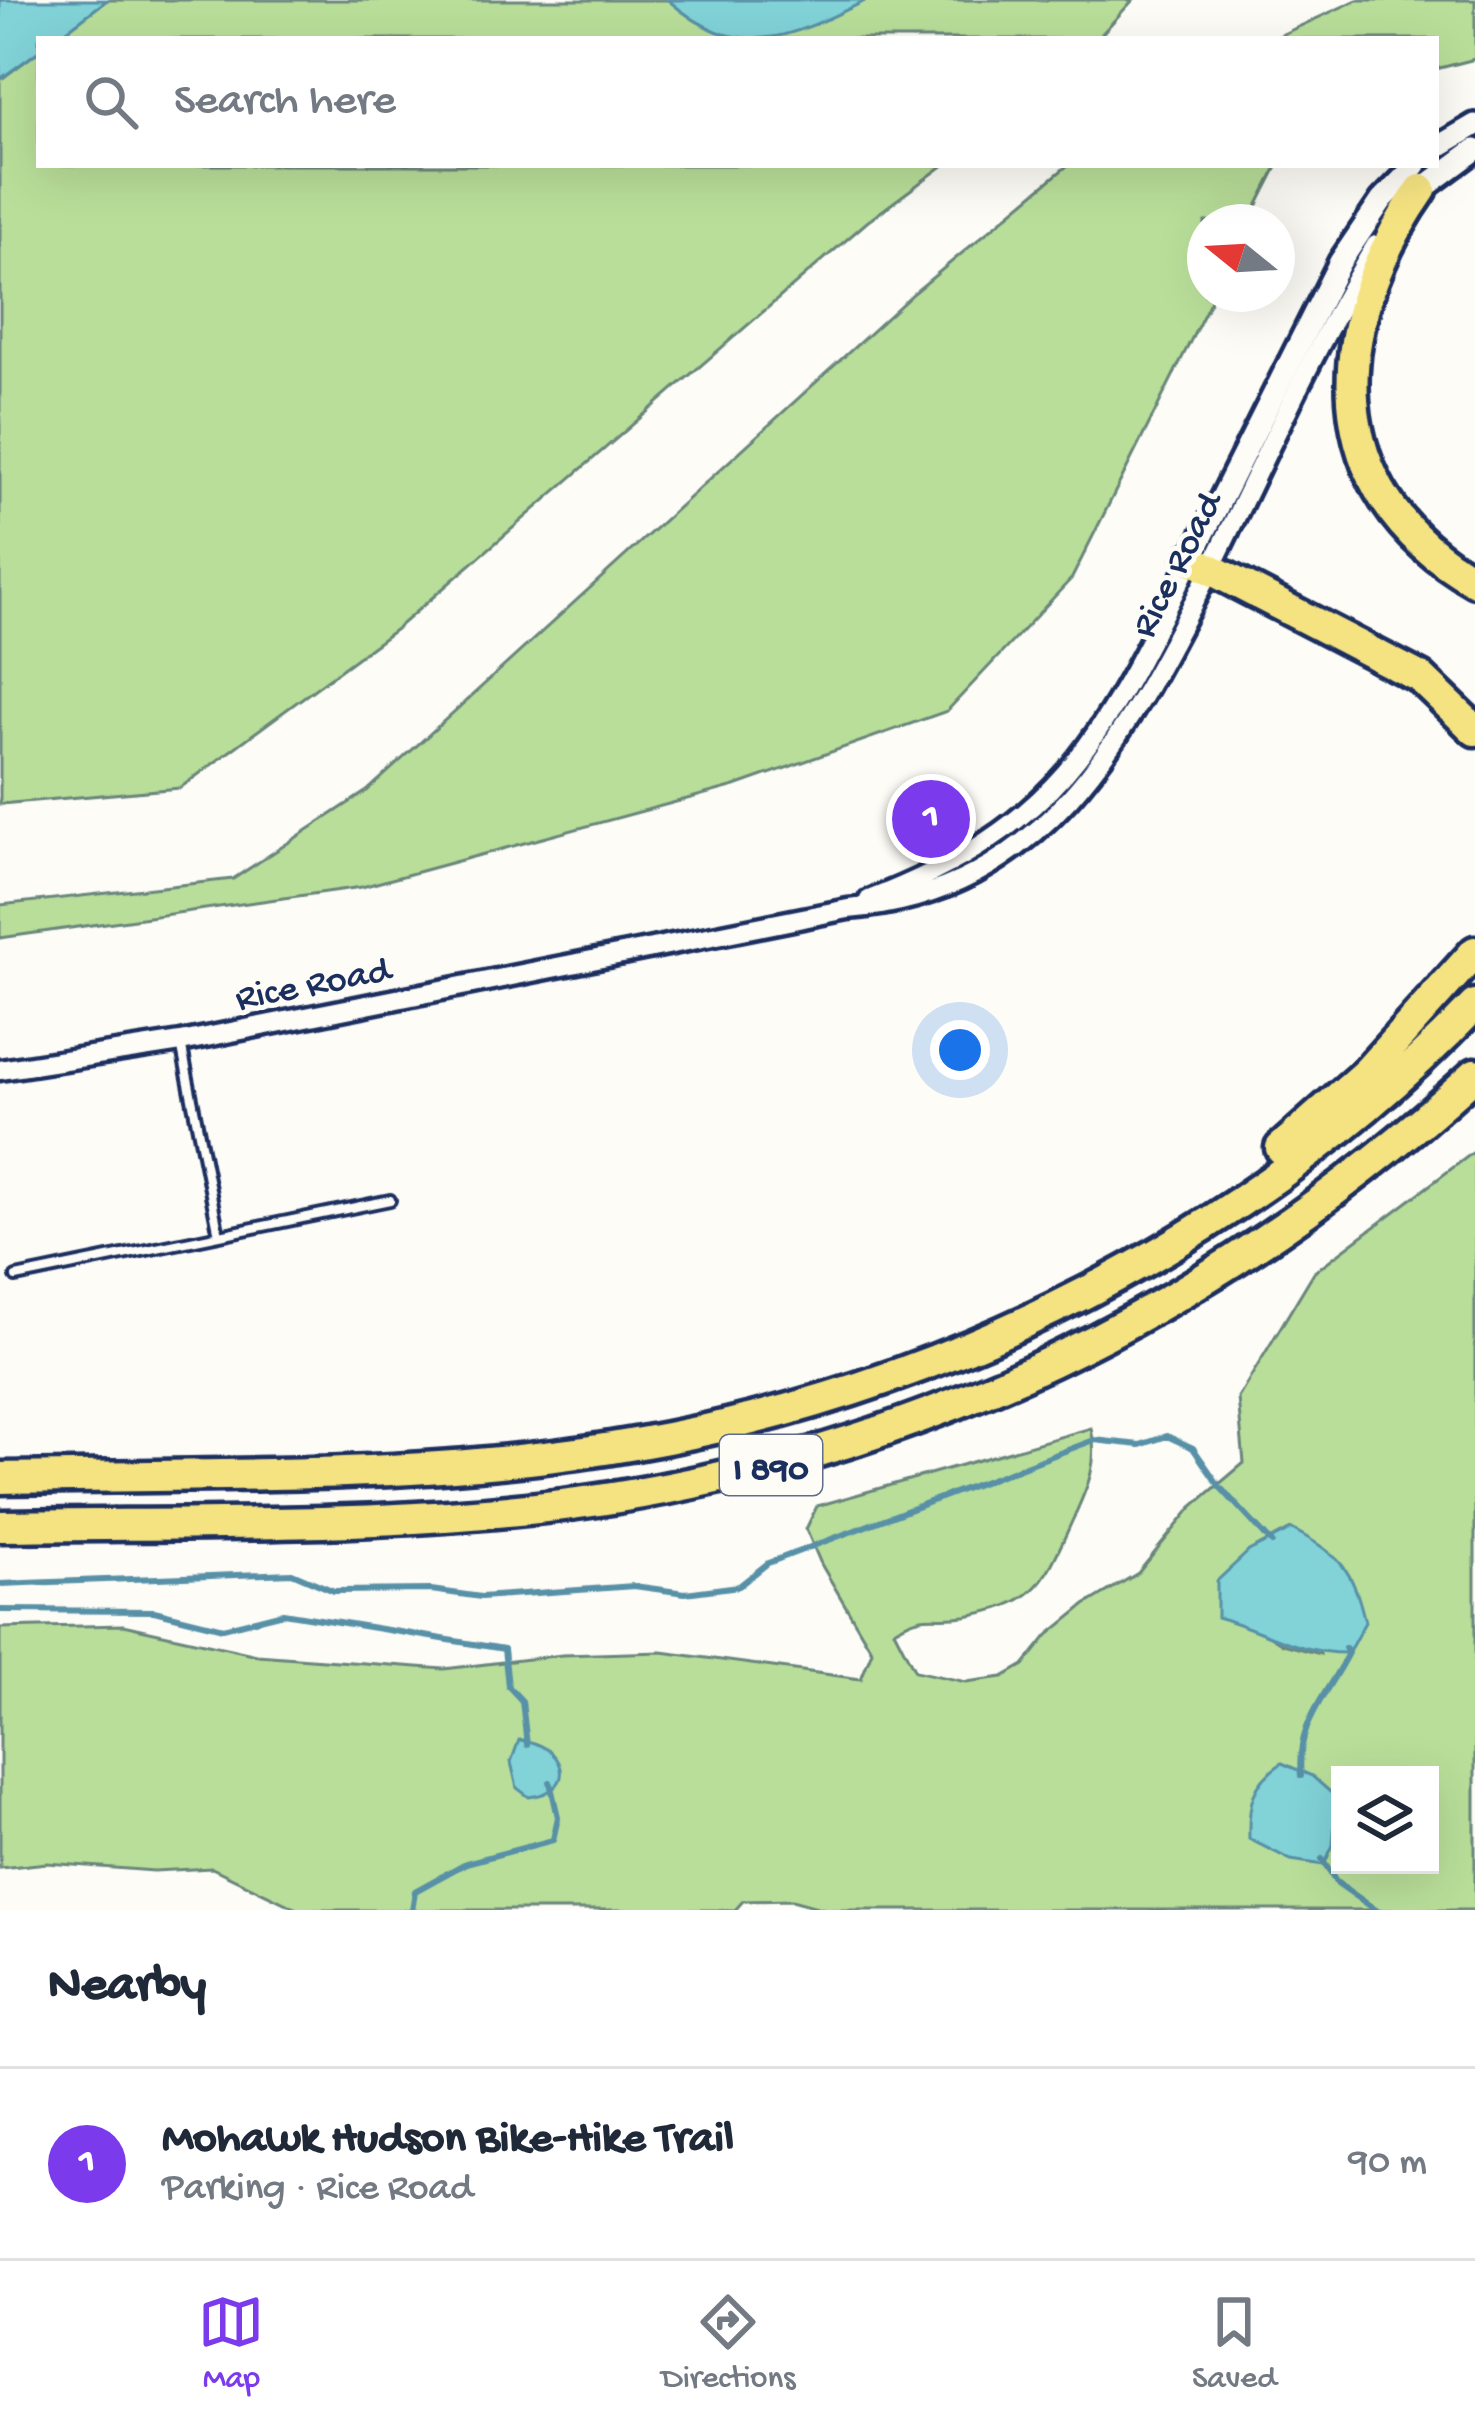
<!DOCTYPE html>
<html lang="en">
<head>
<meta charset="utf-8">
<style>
  body { margin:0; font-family:"Gochi Hand",sans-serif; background:#f6f6f7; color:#1f2937 }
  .controls { position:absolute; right:36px; bottom:36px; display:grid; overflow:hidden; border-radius:0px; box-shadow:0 12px 48px #0002 }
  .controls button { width:108px; height:108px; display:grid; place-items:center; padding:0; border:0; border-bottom:3px solid #e0e1e3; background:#fff; color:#1f2937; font:60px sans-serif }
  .compass { position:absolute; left:1187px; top:204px; width:108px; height:108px; border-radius:50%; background:#fff; box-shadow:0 12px 48px #0002; rotate:288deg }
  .you { position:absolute; left:960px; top:1050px; width:42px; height:42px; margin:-30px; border:9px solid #fff; border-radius:50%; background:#1a73e8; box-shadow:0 0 0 18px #1a73e833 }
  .badge { display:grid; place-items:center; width:78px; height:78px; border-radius:50%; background:#7c3aed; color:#fff; font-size:39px; font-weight:700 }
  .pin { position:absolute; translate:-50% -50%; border:6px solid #fff; box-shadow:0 3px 12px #0006 }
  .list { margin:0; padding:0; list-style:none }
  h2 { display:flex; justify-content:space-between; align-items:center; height:156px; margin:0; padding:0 48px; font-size:51px }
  h2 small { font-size:39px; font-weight:400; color:#747a83 }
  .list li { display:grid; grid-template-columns:78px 1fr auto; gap:36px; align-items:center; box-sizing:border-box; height:192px; padding:0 48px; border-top:3px solid #e0e1e3 }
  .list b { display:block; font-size:45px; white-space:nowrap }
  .list p { margin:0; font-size:39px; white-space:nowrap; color:#747a83 }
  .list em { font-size:39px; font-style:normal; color:#747a83 }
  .icon { flex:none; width:66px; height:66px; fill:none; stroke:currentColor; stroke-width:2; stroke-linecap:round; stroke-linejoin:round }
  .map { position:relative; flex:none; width:1475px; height:1910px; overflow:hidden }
  .search { position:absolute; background:#fff; box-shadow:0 12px 48px #0002; left:36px; right:36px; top:36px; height:132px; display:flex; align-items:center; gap:30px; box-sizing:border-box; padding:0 42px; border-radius:0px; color:#747a83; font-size:45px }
  .sheet { height:348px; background:#fff }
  nav { display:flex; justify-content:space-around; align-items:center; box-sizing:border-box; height:168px; border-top:3px solid #e0e1e3; background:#fff; font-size:33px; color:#747a83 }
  nav a { display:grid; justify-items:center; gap:6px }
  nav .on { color:#7c3aed }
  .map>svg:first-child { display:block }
  .green { fill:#b9de99; stroke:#6a867c; stroke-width:3; fill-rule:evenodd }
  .water { fill:#81d3d8; stroke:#5891a7; stroke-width:3 }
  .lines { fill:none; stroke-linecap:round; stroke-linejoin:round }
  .stream { stroke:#5891a7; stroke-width:6 }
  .service-casing { stroke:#1b2f5e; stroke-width:16 }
  .tertiary-casing { stroke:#1b2f5e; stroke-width:27 }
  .secondary-casing { stroke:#1b2f5e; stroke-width:30 }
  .motorway-casing { stroke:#1b2f5e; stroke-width:39 }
  .service { stroke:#fdfcf7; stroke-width:8 }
  .tertiary { stroke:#fdfcf7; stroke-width:18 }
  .secondary { stroke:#fdfcf7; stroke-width:21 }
  .motorway { stroke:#f5e382; stroke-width:30 }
  .labels { text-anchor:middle; stroke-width:10; stroke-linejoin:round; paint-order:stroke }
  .shield { fill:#fdfcf7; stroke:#5f6c8c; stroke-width:3 }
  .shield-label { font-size:36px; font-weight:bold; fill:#1b2f5e }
  .street-label { font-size:39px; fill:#1b2f5e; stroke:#fdfcf7 }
</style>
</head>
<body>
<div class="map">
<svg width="1475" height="1910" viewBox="0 0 1475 1910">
  <rect width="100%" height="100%" fill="#fdfcf7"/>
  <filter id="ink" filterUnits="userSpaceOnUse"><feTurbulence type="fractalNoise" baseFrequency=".00833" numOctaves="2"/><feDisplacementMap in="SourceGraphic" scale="24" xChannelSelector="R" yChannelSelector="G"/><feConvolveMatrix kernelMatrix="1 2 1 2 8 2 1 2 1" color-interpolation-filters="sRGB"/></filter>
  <g filter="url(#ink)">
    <path class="green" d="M107 0H1133L1097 39H55Z
      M1357 0H1475V59L1436 69V39H1272Z
      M39 51V165H944L867 222 396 629 180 788 0 804V80Z
      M1068 165H1278L1249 222H1205V294H1214L1072 578 947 711 735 786 362 887 0 938V905L233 879 367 791 914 293Z
      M1475 1151V1910H828L792 1900 743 1901 735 1910H299L212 1868 154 1871 47 1863 0 1868V1628L123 1625 257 1655 444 1669 562 1655 662 1652 861 1679 872 1651 821 1564 806 1529 817 1506 1091 1428C1099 1462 1088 1486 1074 1517 1045 1580 1040 1604 965 1616 931 1621 926 1610 894 1630L915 1671 966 1682 1003 1677 1024 1665 1048 1635 1085 1605 1138 1573 1192 1507 1244 1463 1238 1398 1314 1272ZM1291 1529 1320 1654 1283 1644 1259 1629 1249 1551ZM1340 1775H1430V1865H1340Z"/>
    <path class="water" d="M0 0H107L55 39H39V51L0 79Z
      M668 0H867C791 37 741 64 668 0Z
      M1292 1529C1341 1556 1352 1567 1365 1622L1348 1653C1299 1654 1263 1630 1217 1617V1581L1249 1551Z
      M519 1740C565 1743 581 1791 529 1797L517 1788 511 1762Z
      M1282 1763 1312 1776 1337 1798 1333 1845 1324 1865 1291 1860 1249 1839C1248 1803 1252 1783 1282 1763Z"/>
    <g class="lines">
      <path class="stream" d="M0 1584 292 1573 334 1591 431 1590 481 1597 634 1586 685 1593 739 1586 768 1563 1094 1440 1140 1445 1167 1436 1193 1448 1220 1487 1272 1543
        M0 1610 154 1611 223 1628 283 1613 504 1649 508 1686 522 1701 527 1745
        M1301 1776C1295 1726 1326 1696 1348 1653L1345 1648
        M1322 1859 1336 1882 1376 1910
        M412 1910 415 1891 466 1863 553 1840 558 1817 550 1782"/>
      <g class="service-casing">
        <path id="service" d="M181 1043 219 1235
          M16 1277 390 1200"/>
      </g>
      <g class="tertiary-casing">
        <path id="tertiary" d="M869 900C1064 824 1102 737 1191 559
          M0 1070 181 1042 848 909C1045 894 1125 736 1205 580 1261 468 1311 351 1376 245"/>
      </g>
      <g class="secondary-casing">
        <path id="secondary" d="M1436 148 1475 125
          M1421 190 1475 150
          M1191 559 1340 262 1382 200 1416 165"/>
      </g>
      <g class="motorway-casing">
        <path id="motorway" d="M1421 190C1328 323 1315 491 1475 581
          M1191 559 1421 678 1475 730
          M1281 1148 1367 1072 1475 952
          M0 1478C184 1474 371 1479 554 1456 898 1414 1234 1256 1475 1005
          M0 1526C187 1523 377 1528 563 1505 908 1461 1219 1309 1475 1074"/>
      </g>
      <use href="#service" class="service"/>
      <use href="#tertiary" class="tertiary"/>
      <use href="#secondary" class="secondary"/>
      <use href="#motorway" class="motorway"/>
    </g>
  </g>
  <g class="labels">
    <rect class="shield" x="720" y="1435" width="102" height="60" rx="9"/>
    <g class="shield-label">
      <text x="771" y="1478">I 890</text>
    </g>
    <g class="street-label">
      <text transform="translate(1173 563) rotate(-63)" y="14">Rice Road</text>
      <text transform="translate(312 980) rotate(-11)" y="14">Rice Road</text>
    </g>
  </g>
</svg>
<div class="controls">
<button><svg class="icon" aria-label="layers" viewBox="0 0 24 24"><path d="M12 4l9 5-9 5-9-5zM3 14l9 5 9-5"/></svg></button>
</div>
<svg class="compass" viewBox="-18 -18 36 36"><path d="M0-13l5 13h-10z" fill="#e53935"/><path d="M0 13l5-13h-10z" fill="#747a83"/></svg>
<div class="you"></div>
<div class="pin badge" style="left:931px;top:819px">1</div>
<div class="search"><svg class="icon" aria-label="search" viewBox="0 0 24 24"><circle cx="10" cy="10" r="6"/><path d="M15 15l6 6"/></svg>Search here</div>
</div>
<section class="sheet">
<h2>Nearby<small></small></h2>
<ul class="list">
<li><span class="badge">1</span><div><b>Mohawk Hudson Bike-Hike Trail</b><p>Parking · Rice Road</p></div><em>90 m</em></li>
</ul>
</section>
<nav>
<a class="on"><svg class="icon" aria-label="map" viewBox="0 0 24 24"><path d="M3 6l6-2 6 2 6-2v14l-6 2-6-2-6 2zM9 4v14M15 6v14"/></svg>Map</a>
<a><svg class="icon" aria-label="directions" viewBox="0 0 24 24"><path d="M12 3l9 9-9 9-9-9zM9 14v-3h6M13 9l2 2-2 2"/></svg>Directions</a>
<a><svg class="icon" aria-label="saved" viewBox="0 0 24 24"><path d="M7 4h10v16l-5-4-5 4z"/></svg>Saved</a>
</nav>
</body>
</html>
